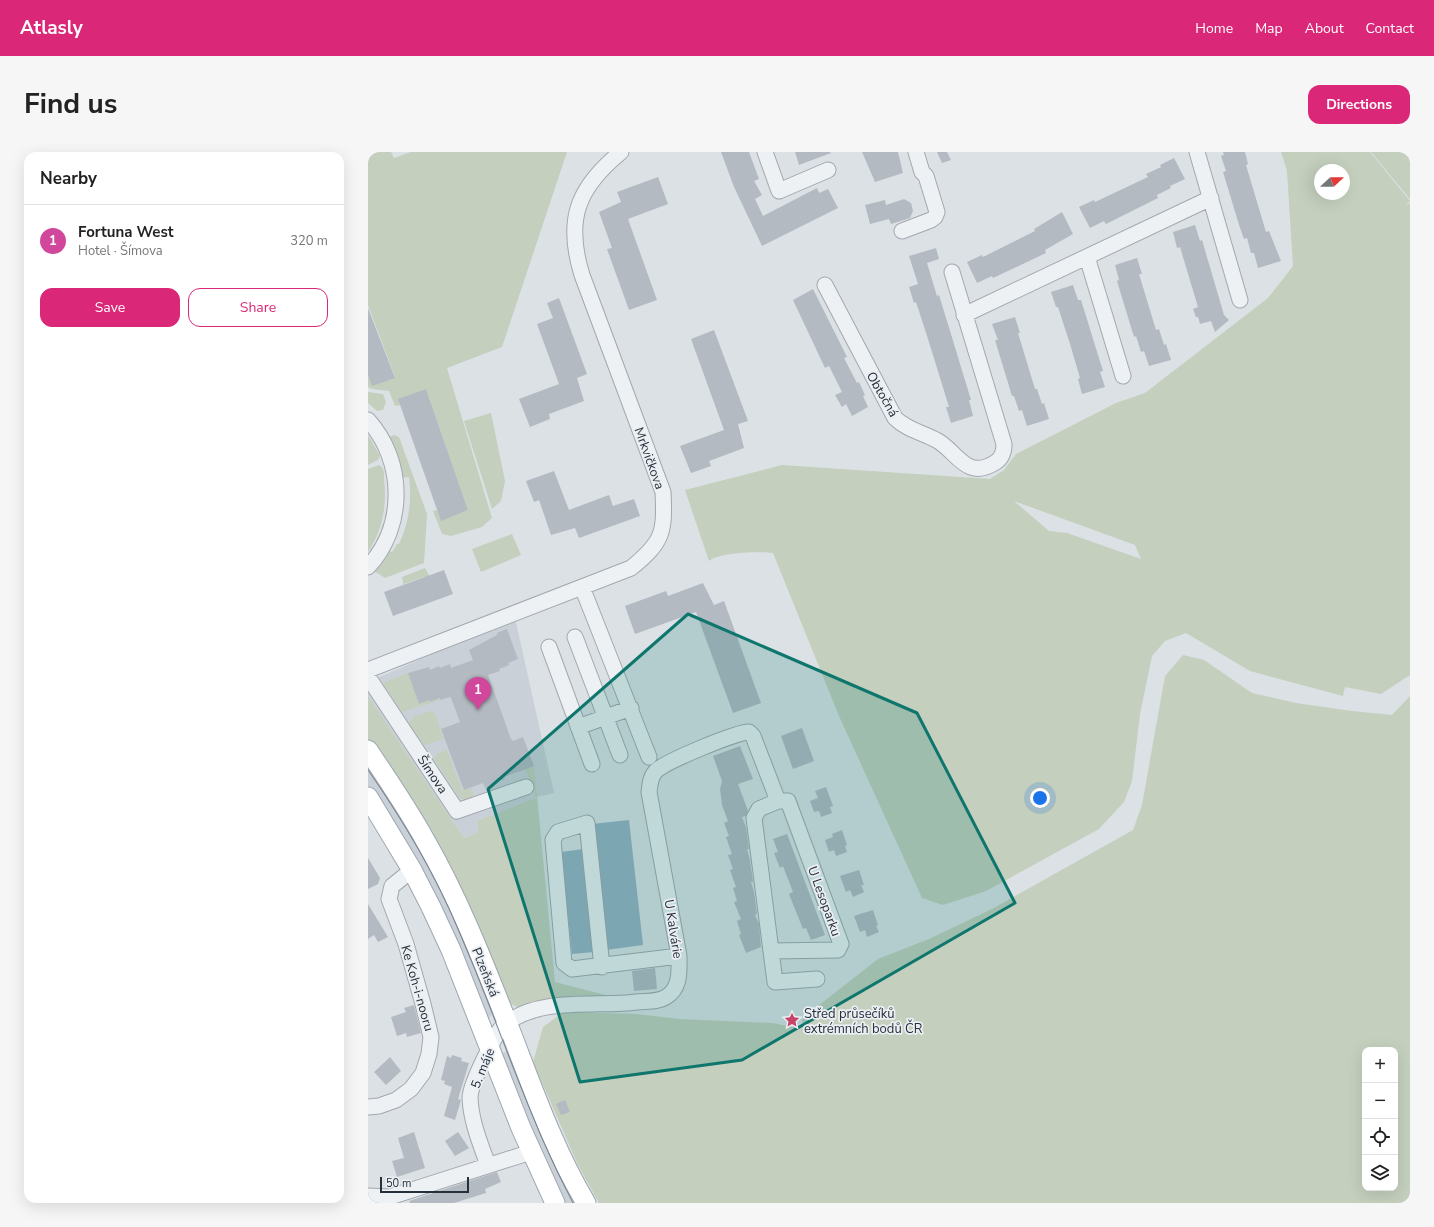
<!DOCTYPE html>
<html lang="en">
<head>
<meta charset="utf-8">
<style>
  body { margin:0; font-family:"Nunito Sans",sans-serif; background:#f6f6f6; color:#222 }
  .controls { position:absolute; right:12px; bottom:12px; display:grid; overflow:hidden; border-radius:8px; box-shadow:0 4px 16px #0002 }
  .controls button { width:36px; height:36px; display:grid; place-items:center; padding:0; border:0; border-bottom:1px solid #e0e0e0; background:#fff; color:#222; font:20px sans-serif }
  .compass { position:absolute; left:946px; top:12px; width:36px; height:36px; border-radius:50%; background:#fff; box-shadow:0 4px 16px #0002; rotate:68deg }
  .scale { position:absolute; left:12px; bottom:10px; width:89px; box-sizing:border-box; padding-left:4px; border:2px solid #26303b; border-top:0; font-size:11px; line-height:14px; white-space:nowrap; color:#26303b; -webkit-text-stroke:3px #ebeff3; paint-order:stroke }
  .you { position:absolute; left:672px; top:646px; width:14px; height:14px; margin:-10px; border:3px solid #fff; border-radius:50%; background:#1a73e8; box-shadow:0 0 0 6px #1a73e833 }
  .badge { display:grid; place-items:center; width:26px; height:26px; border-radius:50%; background:#db2777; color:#fff; font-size:13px; font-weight:700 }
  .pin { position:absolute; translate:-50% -33px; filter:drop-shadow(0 1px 2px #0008) }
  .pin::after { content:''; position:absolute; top:21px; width:14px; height:12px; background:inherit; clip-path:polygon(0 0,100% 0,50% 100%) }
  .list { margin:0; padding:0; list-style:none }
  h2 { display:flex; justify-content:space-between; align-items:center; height:52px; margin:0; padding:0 16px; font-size:17px }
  h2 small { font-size:13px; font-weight:400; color:#767676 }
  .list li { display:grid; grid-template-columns:26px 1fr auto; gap:12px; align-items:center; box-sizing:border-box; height:72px; padding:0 16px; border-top:1px solid #e0e0e0 }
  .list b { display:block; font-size:15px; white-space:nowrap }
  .list p { margin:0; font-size:13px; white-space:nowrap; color:#767676 }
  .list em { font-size:13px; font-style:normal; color:#767676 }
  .actions { display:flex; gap:8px; padding:12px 16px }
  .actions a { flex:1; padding:9px 0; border:1px solid #db2777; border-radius:12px; text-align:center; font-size:14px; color:#db2777 }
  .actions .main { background:#db2777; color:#fff }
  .icon { flex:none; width:22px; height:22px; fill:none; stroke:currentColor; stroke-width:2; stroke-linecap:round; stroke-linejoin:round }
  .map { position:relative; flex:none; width:1042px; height:1051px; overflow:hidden; border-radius:12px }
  header { display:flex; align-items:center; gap:24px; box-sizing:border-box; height:56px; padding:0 20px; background:#db2777; color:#fff }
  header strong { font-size:19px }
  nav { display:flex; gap:22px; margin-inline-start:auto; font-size:14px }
  .intro { display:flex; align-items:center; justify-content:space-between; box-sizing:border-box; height:96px; padding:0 24px }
  h1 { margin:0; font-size:28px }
  .button { padding:10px 18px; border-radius:12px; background:#db2777; color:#fff; font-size:14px; font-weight:700 }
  main { display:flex; gap:24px; padding:0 24px }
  aside { flex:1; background:#fff; border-radius:12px; box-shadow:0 4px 16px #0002 }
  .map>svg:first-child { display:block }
  .built { fill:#cad0d7 }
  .green { fill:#c4cfbd; fill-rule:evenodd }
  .water { fill:#98b3c4 }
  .building { fill:#b3bac2 }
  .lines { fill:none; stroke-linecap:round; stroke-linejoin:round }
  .minor-casing { stroke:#a2a8af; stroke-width:17 }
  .major-casing { stroke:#9ca6b0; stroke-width:21 }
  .minor { stroke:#eef1f4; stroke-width:15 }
  .major { stroke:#fff; stroke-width:19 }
  .tram { stroke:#76828e; stroke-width:1 }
  .marked { fill:#0f766e; fill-opacity:0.2; stroke:#0f766e; stroke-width:3; stroke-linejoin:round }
  .labels { text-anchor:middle; stroke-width:3.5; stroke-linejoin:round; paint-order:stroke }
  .street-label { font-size:13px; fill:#26303b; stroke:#ebeff3 }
  .poi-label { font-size:13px; fill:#26303b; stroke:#ebeff3; text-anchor:start }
</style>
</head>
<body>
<header>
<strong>Atlasly</strong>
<nav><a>Home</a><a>Map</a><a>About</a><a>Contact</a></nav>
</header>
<div class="intro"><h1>Find us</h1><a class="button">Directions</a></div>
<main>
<aside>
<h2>Nearby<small></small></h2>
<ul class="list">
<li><span class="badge" style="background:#d1479c">1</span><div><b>Fortuna West</b><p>Hotel · Šímova</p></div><em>320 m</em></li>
</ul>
<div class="actions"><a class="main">Save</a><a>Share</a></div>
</aside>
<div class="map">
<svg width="1042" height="1051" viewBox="0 0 1042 1051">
  <rect width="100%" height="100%" fill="#dce1e5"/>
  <path class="built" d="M147 466 186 641 169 645 110 680 96 686 0 544V530Z
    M0 613 27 653 80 746 126 859 120 868 17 659 0 634Z
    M142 898 209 1051H194L132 902Z"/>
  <path class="green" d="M0 0H23L26 6 43 0H199L134 195 79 216 124 366 114 375 83 384 74 382 65 359 69 358 73 368 100 358 58 237 31 247 33 253 27 254 21 239 4 237 0 235V217L27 225 0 153Z
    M913 0H1002L1042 49 1037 54 1042 51V523L1013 542 977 535 975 544 882 519 818 481 797 489 784 504 772 562 764 629 756 650 731 677 618 739 575 753 554 746 471 564 405 401C392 399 351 400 341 409L317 338 414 313 622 327 636 318 648 302 748 251 777 241 900 146 925 114 919 19ZM952 18H976V42H952ZM646 349 767 393 773 407 699 381 681 379Z
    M1003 0H1042V47L1041 46Z
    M0 240 15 242 18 250 15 258 9 259 0 251Z
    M123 261 137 329 133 349 124 357 96 269Z
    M0 283 12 304 10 308 0 313Z
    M26 283 31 285 59 362 56 411 17 426 6 419 20 398 24 400 29 392H31C41 371 44 348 41 325L33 326 30 305 21 285Z
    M11 313C17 316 16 322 16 327 19 353 15 378 0 400V317Z
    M144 382 153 403 113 420 104 397Z
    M57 416 62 425 57 427 56 425 36 432V435L34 425Z
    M815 503 836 508 884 541 928 551 984 559 1024 563 1042 544V1051H231L210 1013 165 910 175 875 194 861 208 860 268 862 311 867 404 871 425 875 435 873 434 868 436 865 510 807 561 787 624 757 765 678 774 653 797 524ZM997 898H1027V1036H997Z
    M40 521 51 551 61 548 62 550 71 546 72 548 34 560 15 531Z
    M0 544 96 686 110 680V669L168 646 157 617 166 613 187 830 245 845H196L151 856 143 852 136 844 0 589Z
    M64 559 67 561 75 587 56 593 41 571 47 564Z
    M79 598 94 639 103 636 105 642 104 646 98 649 91 645 66 607 70 601Z"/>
  <path class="water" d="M261 668 275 793 238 798 224 672Z
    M216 697 226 800 204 802 193 700Z"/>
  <path class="building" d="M353 0H381L391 27 386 29 394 43 387 47 395 64 449 36 451 41 460 37 470 56 394 94 366 35Z
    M427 0H462L463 1 431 13Z
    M494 0H530L535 21 507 30Z
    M569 0H579L583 8 574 11Z
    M855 0H877L880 12 878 13 898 80 901 79 913 109 890 116 886 101H883L879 86 876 87 872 76 855 20 858 19 853 4 856 3Z
    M806 6 817 27 802 34 803 36 789 43 790 46 738 72 736 69 722 76 711 55 726 48 727 50 780 25 778 22 793 15 792 13Z
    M290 25 300 52 260 67 289 148 261 158 239 97 244 96 231 60 253 50 249 40Z
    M536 47 543 51 545 59 542 66 523 72 521 67 502 72 497 53 517 48 518 53Z
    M694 60 705 82 677 98 678 101 625 126 624 124 609 131 599 110 614 103 615 105 667 79 666 77Z
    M827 73 832 89 834 88 856 163 861 168 847 180 843 169 832 172 830 165H828L825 157 830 155 812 95 809 96 805 80Z
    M568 96 571 107 559 111 569 144 571 143 586 192 603 248H601L605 264 583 271 578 255H581L560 187 548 150 546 151 541 135 550 132 541 104Z
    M769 106 774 122H771L788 178 791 177 796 193 798 192 803 208 781 214 776 199 773 200 768 184 766 185 749 129 751 128 747 113Z
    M705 133 710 148H713L735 219 732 220 737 235 714 242 710 227 712 226 702 192 690 155H688L683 140Z
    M445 137 479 205 476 206 489 231 491 230 497 243 495 244 500 255 484 264 478 252 474 255 467 243 474 240 461 214 457 216 425 148Z
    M191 146 219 222 209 226 216 249 181 262 182 267 162 275 151 247 191 232 169 172 185 166 179 151Z
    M0 156 27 226 4 234 0 223Z
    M647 165 652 181H650L667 237H669L674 252 676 251 681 267 659 274 654 258 651 259 646 244H644L627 188H630L624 172Z
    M346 178 380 269 370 272 376 296 341 309 343 314 323 321 312 294 356 278 323 187Z
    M58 237 100 358 73 369 30 247Z
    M186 319 201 358 241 343 245 354 266 347 272 364 211 386 207 376 183 383 171 348 166 350 158 329Z
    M76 418 85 442 25 464 16 440Z
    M335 431 346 453 356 449 393 551 365 561 328 460 267 482 257 454 298 439 300 444Z
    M139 477 150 507 140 511 141 513 131 517 132 519 120 523 143 587 145 589 155 585 166 614 136 625 137 627 127 630V632L117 636 115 631 96 638 73 577 92 570 83 546 82 545 72 548V546L61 550V548L51 552 40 521 61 515 62 518 71 514 72 516 82 512 83 516 105 508 101 498 129 483V481Z
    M434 576 446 609 425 617 413 584Z
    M372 594 385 627 370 632 380 659 378 664 374 665 378 675 381 697H379L382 708 385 730H383L386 740 389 762 387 763 391 772 393 795 378 801 371 783 373 782 369 769 373 767 366 750 369 749 365 736 368 735 362 718 365 717 360 703 364 702 358 685 361 684 356 671 360 669 354 653 352 637 354 629 345 604Z
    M458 635 465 654 462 655 464 661 453 665 451 659 446 660 442 649 450 646 447 639Z
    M474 678 479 693 477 694 479 700 468 704 466 698 461 700 457 688 465 685 464 682Z
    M419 682 457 783 443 788 438 776 435 777 421 742 425 740 415 714 412 716 406 701 410 700 405 687Z
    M0 706 12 726 10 732 0 737Z
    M491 718 496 733H493L496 740 485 745 482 738 478 740 472 724Z
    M0 752 20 785 10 790 6 783 0 787Z
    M505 758 510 773 508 774 511 780 499 785 497 778 492 780 486 764Z
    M287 816 289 837 266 839 264 819Z
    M46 853 53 881 39 885 38 881 29 884 23 865 38 860 36 856Z
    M84 903 94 906 93 909 101 911 90 947 93 948 87 968 76 964 84 935 76 932 77 929 73 928 79 904 83 906Z
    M22 905 33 919 18 933 6 920Z
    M197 948 202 960 193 963 188 952Z
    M46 980 57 1016 29 1025 24 1009 36 1006 30 986Z
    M90 980 101 996 87 1004 77 989Z
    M129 1020 133 1030 117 1037 118 1041 86 1051H42L41 1049Z"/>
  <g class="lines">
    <g class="minor-casing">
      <path id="minor" d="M397 0 411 39 460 18
        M829 0 872 148
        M534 79 563 68 567 65 569 60 558 24 554 20 548 0
        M719 105 755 224
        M457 133 527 266C539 278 556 281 570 289 590 301 599 329 628 310 634 306 636 300 636 292L584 120
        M596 163 843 46
        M0 268C37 309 38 374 0 415
        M214 435 281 605
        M207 485 252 603
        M181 495 224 612
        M0 518 263 416C295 390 297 381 295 340L214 123C197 68 209 36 253 0
        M0 525 89 659 158 635
        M210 575 263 556
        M410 649H420L473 792 470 798 403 799 386 666 391 657Z
        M403 799 407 830 449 827
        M234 815 219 671 190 680 185 688 196 811 204 817 311 804
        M0 955 11 954 28 948 43 937 55 921 61 902 63 885 55 852 38 792 21 747 24 734 44 718
        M120 1013C112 991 103 969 102 946 102 935 114 911 119 901 125 890 129 878 139 871 172 845 230 855 269 850 279 849 290 850 298 845 313 836 311 819 311 804L281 640C282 633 282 626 287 620 295 610 369 580 381 580L385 584 410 649
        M0 1044 22 1045 163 1000"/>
    </g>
    <g class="major-casing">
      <path id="major" d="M0 598C20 628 40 657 57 688 90 745 115 809 139 870 163 931 184 994 218 1051
        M0 645 44 718 63 755 83 798 153 976 187 1051"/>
    </g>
    <use href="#minor" class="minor"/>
    <use href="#major" class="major"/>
    <path class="tram" d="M0 618C36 670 69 725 93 784 131 872 160 966 205 1051"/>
  </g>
  <path class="marked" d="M320 462 549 561 647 751 374 908 212 930 120 637Z"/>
  <defs>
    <g id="sight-bare" transform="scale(1.2)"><path d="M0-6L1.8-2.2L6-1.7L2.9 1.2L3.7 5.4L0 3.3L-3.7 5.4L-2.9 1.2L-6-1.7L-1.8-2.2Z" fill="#c74468" stroke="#ebeff3" stroke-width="2.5" paint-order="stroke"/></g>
  </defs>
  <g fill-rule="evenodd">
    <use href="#sight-bare" x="424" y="868"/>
  </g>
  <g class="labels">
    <g class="street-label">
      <text transform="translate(515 242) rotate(60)" y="5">Obtočná</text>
      <text transform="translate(282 306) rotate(70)" y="5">Mrkvičkova</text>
      <text transform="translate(65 622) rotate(56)" y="5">Šímova</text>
      <text transform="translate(457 749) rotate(70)" y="5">U Lesoparku</text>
      <text transform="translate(306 777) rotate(81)" y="5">U Kalvárie</text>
      <text transform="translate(118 820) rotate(68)" y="5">Plzeňská</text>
      <text transform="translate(50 836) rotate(74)" y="5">Ke Koh-i-nooru</text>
      <text transform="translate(114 916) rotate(-68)" y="5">5. máje</text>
    </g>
    <g class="poi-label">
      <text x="436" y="866">Střed průsečíků<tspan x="436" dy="15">extrémních bodů ČR</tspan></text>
    </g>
  </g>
</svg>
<div class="controls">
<button>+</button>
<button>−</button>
<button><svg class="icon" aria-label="locate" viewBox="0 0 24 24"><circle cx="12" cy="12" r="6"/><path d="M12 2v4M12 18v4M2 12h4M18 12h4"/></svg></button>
<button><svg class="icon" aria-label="layers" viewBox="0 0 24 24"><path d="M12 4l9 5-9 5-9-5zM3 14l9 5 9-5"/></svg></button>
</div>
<svg class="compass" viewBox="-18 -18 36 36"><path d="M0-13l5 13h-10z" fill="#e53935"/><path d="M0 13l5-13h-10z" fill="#767676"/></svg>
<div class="scale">50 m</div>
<div class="you"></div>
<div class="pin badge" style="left:110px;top:558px;background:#d1479c">1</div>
</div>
</main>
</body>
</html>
